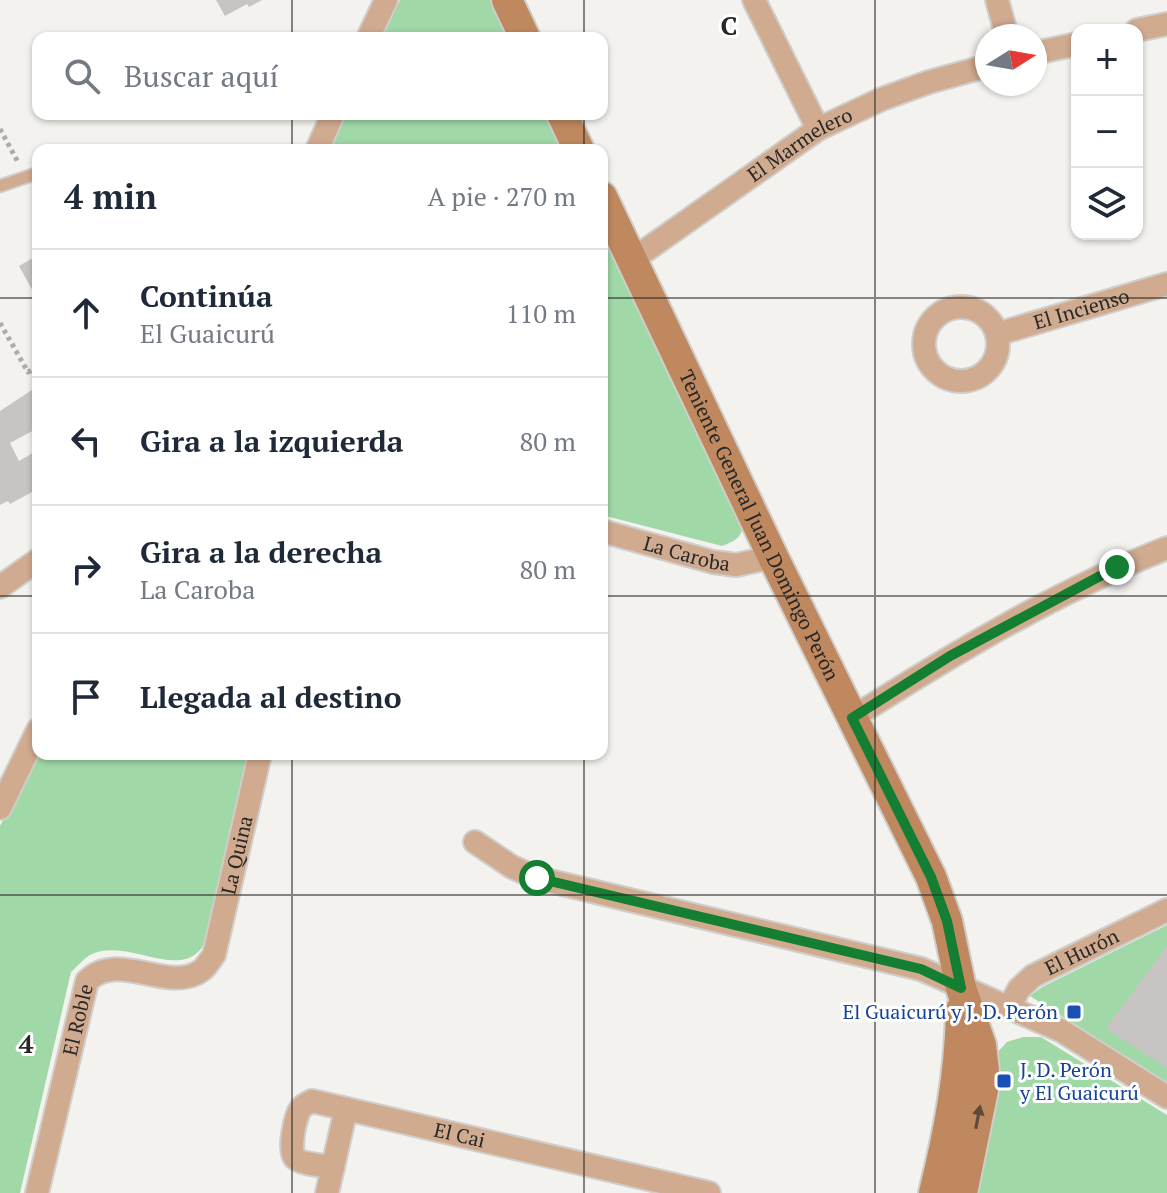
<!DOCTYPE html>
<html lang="es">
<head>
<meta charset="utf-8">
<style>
  body { margin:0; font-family:"PT Serif",serif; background:#f2f2f3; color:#1f2937 }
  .controls { position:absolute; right:24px; top:24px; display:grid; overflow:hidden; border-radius:16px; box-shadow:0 2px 6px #0004 }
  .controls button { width:72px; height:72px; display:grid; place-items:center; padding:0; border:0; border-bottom:2px solid #e0e1e3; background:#fff; color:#1f2937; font:40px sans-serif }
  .compass { position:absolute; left:975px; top:24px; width:72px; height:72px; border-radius:50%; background:#fff; box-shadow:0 2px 6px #0004; rotate:79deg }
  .stop { position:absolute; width:24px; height:24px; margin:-18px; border:6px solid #147e33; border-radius:50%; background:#fff }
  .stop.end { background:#147e33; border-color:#fff; box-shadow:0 2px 8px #0008 }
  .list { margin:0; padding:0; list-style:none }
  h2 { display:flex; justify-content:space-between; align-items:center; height:104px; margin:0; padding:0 32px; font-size:34px }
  h2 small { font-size:26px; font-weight:400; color:#747a83 }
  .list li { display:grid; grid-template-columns:52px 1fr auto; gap:24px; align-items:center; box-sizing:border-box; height:128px; padding:0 32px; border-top:2px solid #e0e1e3 }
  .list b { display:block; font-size:30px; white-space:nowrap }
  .list p { margin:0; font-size:26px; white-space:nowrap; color:#747a83 }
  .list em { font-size:26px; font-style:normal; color:#747a83 }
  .icon { flex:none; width:44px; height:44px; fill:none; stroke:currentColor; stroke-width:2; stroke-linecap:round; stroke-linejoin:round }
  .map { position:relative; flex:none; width:1167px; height:1193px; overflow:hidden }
  .search { position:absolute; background:#fff; box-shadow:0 2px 6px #0004; left:32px; top:32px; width:576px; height:88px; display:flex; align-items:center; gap:20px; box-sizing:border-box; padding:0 28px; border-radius:16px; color:#747a83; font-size:30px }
  .panel { position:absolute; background:#fff; box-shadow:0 2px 6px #0004; left:32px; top:144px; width:576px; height:616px; border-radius:16px }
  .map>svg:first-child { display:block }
  .green { fill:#a0d8a7 }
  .building { fill:#c8c4c3 }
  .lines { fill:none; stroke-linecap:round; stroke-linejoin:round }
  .service-casing { stroke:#cfcecb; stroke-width:15 }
  .minor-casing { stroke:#cfcecb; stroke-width:26 }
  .secondary-casing { stroke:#cfcecb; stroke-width:34 }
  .path { stroke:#adaca9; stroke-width:5; stroke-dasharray:4 4; stroke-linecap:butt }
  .service { stroke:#d1ab90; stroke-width:11 }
  .minor { stroke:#d1ab90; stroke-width:22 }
  .secondary { stroke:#bf885f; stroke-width:30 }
  .oneway { fill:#5e4a3b }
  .route { stroke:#147e33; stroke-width:10 }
  .grid { fill:none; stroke:#292827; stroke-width:2; stroke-opacity:0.55 }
  .transit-dot { fill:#1a4fb4; stroke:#fff; stroke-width:3 }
  .labels { text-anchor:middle; stroke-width:6; stroke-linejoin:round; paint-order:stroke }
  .street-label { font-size:20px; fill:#292827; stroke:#fff }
  .transit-label { font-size:20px; fill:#164399; stroke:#fff; text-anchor:end }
  .grid-label { font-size:26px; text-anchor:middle; font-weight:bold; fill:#292827; stroke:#fff; stroke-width:6; stroke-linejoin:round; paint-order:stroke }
</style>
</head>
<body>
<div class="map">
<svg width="1167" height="1193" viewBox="0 0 1167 1193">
  <rect width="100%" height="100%" fill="#f3f2ef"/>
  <path class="green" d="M400 0H491L510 38H382Z
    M345 114H547L565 150H328Z
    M602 225 743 511C743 532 744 538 722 546L602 515Z
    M38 748V754H250L206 940C185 987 128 935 90 955 83 959 77 967 71 972L20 1193H0V826Z
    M1167 925V1083L1030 996 1042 987Z
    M1023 1037H1041L1167 1115V1193H972L996 1054 1007 1042Z"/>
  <path class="building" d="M216 0H262L249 7 247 4 225 16Z
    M38 255V293L35 295 19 266Z
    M38 386V428L10 443 19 461 38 450V485L32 488 34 491 10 504 8 501 0 505V411Z
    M1167 946V1068L1106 1028Z"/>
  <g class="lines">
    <g class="service-casing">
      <path id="service" d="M0 186 38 173"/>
    </g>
    <g class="minor-casing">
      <g id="minor">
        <path d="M754 0 818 129"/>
        <path d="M997 0 1007 36"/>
        <path d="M1137 30 1167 24"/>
        <path d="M368 38 386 0"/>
        <path d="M1035 53 1077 44"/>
        <path d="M317 150 333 114"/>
        <path id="s1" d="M632 260 818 129 882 99 929 82 987 66"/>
        <circle cx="961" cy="344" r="37"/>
        <path id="s2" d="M997 334 1167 284"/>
        <path id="s3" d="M602 531 713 562 736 565 773 557"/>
        <path d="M0 587 38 560"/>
        <path d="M852 718C953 654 1055 592 1167 548"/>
        <path d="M0 808 38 730"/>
        <path d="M475 842 512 867 537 878 921 969 1062 1031 1167 1097"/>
        <path id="s4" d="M1009 1007 1019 989 1033 976 1167 910"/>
        <path id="s5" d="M333 1167C322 1165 303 1165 295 1158 288 1151 295 1116 301 1108 304 1105 308 1103 312 1101L709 1193"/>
        <path id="s6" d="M37 1193 87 981C119 949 169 995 202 970 206 967 210 960 214 955L260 754"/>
        <path d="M327 1193 346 1109"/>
      </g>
    </g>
    <g class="secondary-casing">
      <g id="secondary">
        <path d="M507 0 525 38"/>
        <path d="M562 114 579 150"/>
        <path id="s7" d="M602 197 773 557 931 877 947 921 961 988 981 1045 985 1080 962 1193"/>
        <path d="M934 1193C949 1132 960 1073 961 1010"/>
      </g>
    </g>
    <path class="path" d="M0 129 19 164
      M0 323 28 372 38 367"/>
    <use href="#service" class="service"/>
    <use href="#minor" class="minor"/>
    <use href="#secondary" class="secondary"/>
  </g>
  <defs><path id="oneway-solid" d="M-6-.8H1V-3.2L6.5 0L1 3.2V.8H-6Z" transform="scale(2)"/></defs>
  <use class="oneway" href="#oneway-solid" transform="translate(978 1117) rotate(-79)"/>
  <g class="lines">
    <path class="route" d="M537 878 921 969 961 988 947 921 931 877 852 718 950 656 1117 567"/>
  </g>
  <path class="grid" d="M292 0V38M584 0V38M875 0V1193M292 114V150M584 114V150M0 298H38M602 298H1167M0 596H38M602 596H1167M292 754V1193M584 754V1193M0 895H1167"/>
  <g class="transit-dot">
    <rect x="1066" y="1004" width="16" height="16" rx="4"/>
    <rect x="996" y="1073" width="16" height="16" rx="4"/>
  </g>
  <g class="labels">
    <g class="street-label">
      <text dy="7" stroke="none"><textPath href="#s1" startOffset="204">El Marmelero</textPath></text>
      <text dy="7" stroke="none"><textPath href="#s2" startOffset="88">El Incienso</textPath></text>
      <text dy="7" stroke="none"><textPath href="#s7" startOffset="364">Teniente General Juan Domingo Perón</textPath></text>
      <text dy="7" stroke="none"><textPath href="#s3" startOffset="88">La Caroba</textPath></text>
      <text dy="7" stroke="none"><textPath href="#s6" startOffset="460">La Quina</textPath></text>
      <text dy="7" stroke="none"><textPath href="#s4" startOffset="94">El Hurón</textPath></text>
      <text dy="7" stroke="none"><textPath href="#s6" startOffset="178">El Roble</textPath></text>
      <text dy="7" stroke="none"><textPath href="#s5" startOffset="256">El Cai</textPath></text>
    </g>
    <g class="transit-label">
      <text x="1058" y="1019">El Guaicurú y J. D. Perón</text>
      <text x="1020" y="1077" text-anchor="start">J. D. Perón<tspan x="1020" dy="23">y El Guaicurú</tspan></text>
    </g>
  </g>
  <g class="grid-label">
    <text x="729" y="35">C</text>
    <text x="26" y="1053">4</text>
  </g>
</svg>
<div class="controls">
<button>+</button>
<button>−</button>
<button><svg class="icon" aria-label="layers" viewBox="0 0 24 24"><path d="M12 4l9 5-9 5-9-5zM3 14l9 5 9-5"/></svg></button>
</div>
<svg class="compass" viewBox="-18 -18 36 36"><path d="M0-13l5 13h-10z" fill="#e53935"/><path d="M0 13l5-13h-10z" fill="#747a83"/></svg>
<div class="stop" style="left:537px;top:878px"></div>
<div class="stop end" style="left:1117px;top:567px"></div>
<div class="search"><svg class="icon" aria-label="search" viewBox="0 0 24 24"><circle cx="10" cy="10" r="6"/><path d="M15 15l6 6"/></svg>Buscar aquí</div>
<section class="panel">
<h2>4 min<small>A pie · 270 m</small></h2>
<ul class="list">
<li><svg class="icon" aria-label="ahead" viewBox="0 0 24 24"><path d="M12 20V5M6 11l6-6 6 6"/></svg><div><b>Continúa</b><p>El Guaicurú</p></div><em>110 m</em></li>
<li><svg class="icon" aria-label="left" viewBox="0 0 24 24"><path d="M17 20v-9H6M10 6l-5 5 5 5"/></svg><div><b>Gira a la izquierda</b></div><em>80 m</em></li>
<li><svg class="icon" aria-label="right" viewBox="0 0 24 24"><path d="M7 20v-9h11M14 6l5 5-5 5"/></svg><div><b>Gira a la derecha</b><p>La Caroba</p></div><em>80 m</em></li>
<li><svg class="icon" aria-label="arrive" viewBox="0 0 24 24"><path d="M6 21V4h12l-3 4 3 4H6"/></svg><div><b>Llegada al destino</b></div></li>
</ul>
</section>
</div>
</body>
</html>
